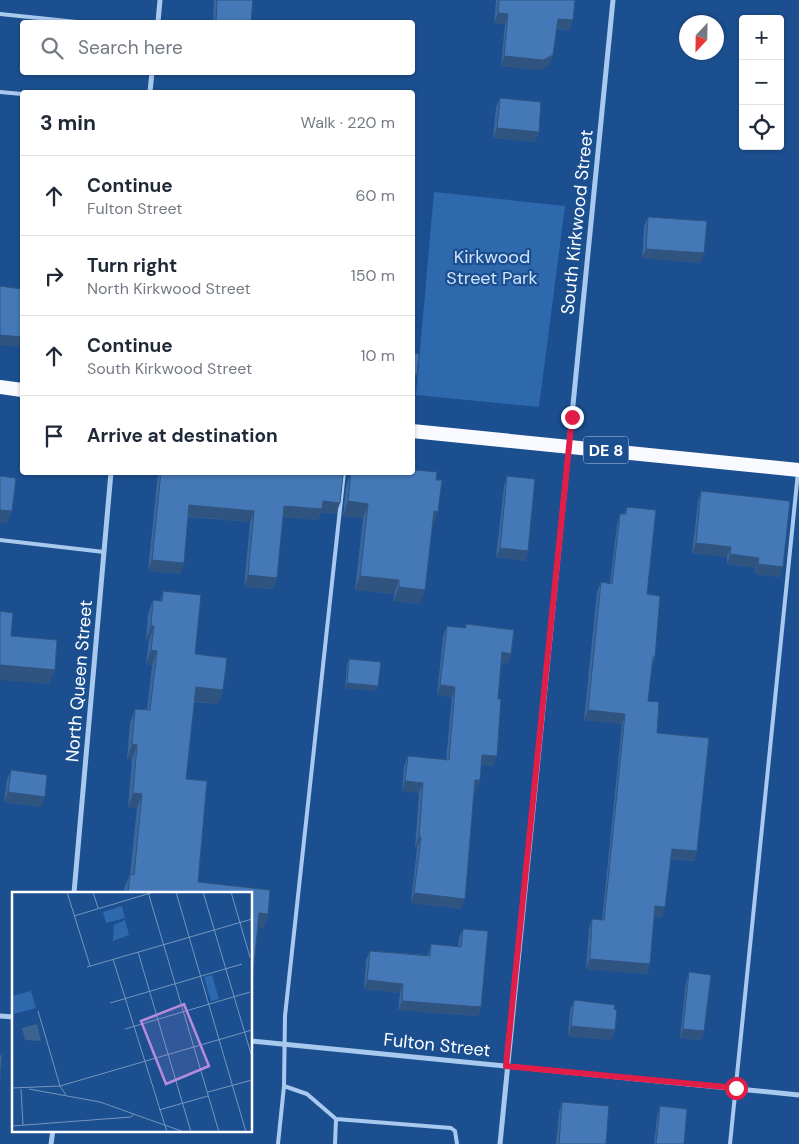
<!DOCTYPE html>
<html lang="en">
<head>
<meta charset="utf-8">
<style>
  body { margin:0; font-family:"DM Sans",sans-serif; background:#f6f6f7; color:#1f2937 }
  .controls { position:absolute; right:15px; top:15px; display:grid; overflow:hidden; border-radius:5px; box-shadow:0 1px 4px #0004 }
  .controls button { width:45px; height:45px; display:grid; place-items:center; padding:0; border:0; border-bottom:1px solid #e0e1e3; background:#fff; color:#1f2937; font:25px sans-serif }
  .compass { position:absolute; left:679px; top:15px; width:45px; height:45px; border-radius:50%; background:#fff; box-shadow:0 1px 4px #0004; rotate:202deg }
  .stop { position:absolute; width:15px; height:15px; margin:-11px; border:4px solid #e11d48; border-radius:50%; background:#fff }
  .stop.end { background:#e11d48; border-color:#fff; box-shadow:0 1px 5px #0008 }
  .list { margin:0; padding:0; list-style:none }
  h2 { display:flex; justify-content:space-between; align-items:center; height:65px; margin:0; padding:0 20px; font-size:21px }
  h2 small { font-size:16px; font-weight:400; color:#747a83 }
  .list li { display:grid; grid-template-columns:32px 1fr auto; gap:15px; align-items:center; box-sizing:border-box; height:80px; padding:0 20px; border-top:1px solid #e0e1e3 }
  .list b { display:block; font-size:19px; white-space:nowrap }
  .list p { margin:0; font-size:16px; white-space:nowrap; color:#747a83 }
  .list em { font-size:16px; font-style:normal; color:#747a83 }
  .icon { flex:none; width:28px; height:28px; fill:none; stroke:currentColor; stroke-width:2; stroke-linecap:round; stroke-linejoin:round }
  .map { position:relative; flex:none; width:799px; height:1144px; overflow:hidden }
  .search { position:absolute; background:#fff; box-shadow:0 1px 4px #0004; left:20px; top:20px; width:395px; height:55px; display:flex; align-items:center; gap:12px; box-sizing:border-box; padding:0 18px; border-radius:5px; color:#747a83; font-size:19px }
  .panel { position:absolute; background:#fff; box-shadow:0 1px 4px #0004; left:20px; top:90px; width:395px; height:385px; border-radius:5px }
  .map>svg:first-child { display:block }
  .park { fill:#2e69ad }
  .lines { fill:none; stroke-linecap:round; stroke-linejoin:round }
  .service { stroke:#a9c9ee; stroke-width:4 }
  .minor { stroke:#a9c9ee; stroke-width:5 }
  .trunk { stroke:#f8faff; stroke-width:14 }
  .wall { fill:#3a679d }
  .shaded-wall { fill:#305480 }
  .building { fill:#4478b7; stroke:#305480 }
  .route { stroke:#e11d48; stroke-width:6 }
  .labels { text-anchor:middle; stroke-width:4.5; stroke-linejoin:round; paint-order:stroke }
  .shield { fill:#1b4f8f; stroke:#bbcadd; stroke-width:1 }
  .shield-label { font-size:16px; font-weight:bold; fill:#fff }
  .street-label { font-size:18px; fill:#fff; stroke:#1b4f8f }
  .park-label { font-size:18px; fill:#cfe3fa; stroke:#1b4f8f }
  .inset-road { fill:none; stroke:#7695bc; stroke-width:1 }
  .view { fill:#b68bdc; fill-opacity:0.15; stroke:#b68bdc; stroke-width:2.5 }
  .inset-edge { fill:none; stroke:#fff; stroke-width:2.5 }
</style>
</head>
<body>
<div class="map">
<svg width="799" height="1144" viewBox="0 0 799 1144">
  <rect width="100%" height="100%" fill="#1b4f8f"/>
  <path class="park" d="M434 192 565 206 539 407 416 395Z"/>
  <g class="lines">
    <path class="service" d="M0 14 77 22
      M0 92 22 94
      M0 540 104 552
      M284 1086 307 1094 336 1119 451 1128 455 1131 457 1144
      M278 1144 284 1086 285 1016 344 472
      M335 1144 336 1119
      M730 1144 798 472"/>
    <path class="minor" d="M158 22 160 0
      M150 92 152 72
      M74 893 111 472
      M0 1016 14 1017
      M251 1041 799 1095
      M51 1144 53 1130
      M500 1144 613 0"/>
    <path class="trunk" d="M0 387 22 390
      M412 431 799 470"/>
  </g>
  <path class="wall" d="M214 0H253L251 22H213Z
    M496 0H575L570 30 556 29 549 65 539 70 501 66 505 24 494 23Z
    M500 98 539 132 535 142 493 138 496 107Z
    M648 217 701 263 642 258 644 226Z
    M415 470 433 526H432L420 604 393 601 394 594 355 590 363 518 343 516 346 487 351 472 375 474V472H412Z
    M158 472H333L340 503 336 514 321 512 318 520 283 517 277 578 273 589 244 587 250 522 188 517 184 563 180 574 148 571Z
    M507 476 528 551 525 561 496 557 504 486Z
    M701 491 780 577 755 574 756 568 727 564V557L692 553 698 501Z
    M627 507 647 594 655 657 652 666 648 701 657 733 697 851 694 861 671 859 662 917 654 916 650 964 647 974 586 969 589 929 592 919 602 920 622 724 584 720 597 592 601 582 610 583 617 524 620 514H624Z
    M163 591 201 595 195 654 227 658 223 690 218 704 194 702 186 779 207 781 198 882 270 890 268 914 263 928 258 927 253 977 251 981V893H124V888L130 874 137 808H128L132 759H127L130 723 135 709 147 710 152 665 146 664 149 640H146L148 614 153 600 160 601Z
    M466 624 511 654 508 663H501L498 699 493 766 481 765 480 780 476 790H474L461 909 411 903 417 847H415L419 793 402 791 404 766 408 756 446 760 452 697 437 695 443 636 447 626 465 628Z
    M349 659 377 691 345 688 347 664Z
    M11 770 41 807 4 802 7 780Z
    M463 929 481 1007 478 1016 398 1010 400 993 364 989 366 960 370 951 428 955 431 944 458 947 459 938Z
    M689 972 704 1031 701 1040 680 1038 686 982Z
    M574 1000 615 1030 611 1040 568 1036 570 1010Z
    M562 1102 606 1144H556L559 1112Z
    M660 1106 684 1144H654L657 1116Z"/>
  <path class="shaded-wall" d="M498 13 508 14 505 24 494 23Z
    M558 19 573 20 570 30 554 28Z
    M553 55 549 65 539 70 501 66 504 56Z
    M497 128 539 132 535 142 493 138Z
    M646 249 704 253 701 263 642 258Z
    M0 335 22 337V347L0 345Z
    M412 375H417L414 385H412Z
    M323 501 340 503 336 514 321 512 318 520 280 517 284 506Z
    M348 501 368 504 363 518 343 516Z
    M189 505 254 511 250 522 185 516Z
    M0 510 12 511 7 523 0 522Z
    M434 511 438 512 433 526H428Z
    M696 543 731 547 727 557 692 553Z
    M500 548 528 551 525 561 496 557Z
    M730 554 759 558 756 568 727 564Z
    M152 560 184 563 180 574 148 571Z
    M758 564 783 567 780 577 755 574Z
    M248 575 277 578 273 589 244 587Z
    M360 576 399 580 394 594 355 590Z
    M399 587 425 590 420 604 393 601Z
    M151 626H154L149 640H146Z
    M151 650 157 651 152 665 146 664Z
    M502 652 511 654 508 663 499 662Z
    M0 665 55 670 49 684 0 680Z
    M347 683 378 686 377 691 345 688Z
    M440 685 455 687 452 697 437 695Z
    M196 687 223 690 218 704 191 701Z
    M588 710 625 714 622 724 584 720Z
    M132 744 137 745 132 759H127Z
    M482 755 497 756 493 766 479 765Z
    M475 780H480L476 790H471Z
    M405 781 423 783 419 793 402 791Z
    M8 792 45 797 41 807 4 802Z
    M133 793 142 794 137 808H128Z
    M419 837H421L417 847H415Z
    M672 849 697 851 694 861 668 858Z
    M414 893 465 899 461 909 411 903Z
    M655 906 665 907 662 917 651 916Z
    M259 913 268 914 263 928 254 927Z
    M590 959 650 964 647 974 586 969Z
    M367 980 403 984 400 993 364 989Z
    M402 1001 481 1007 478 1016 398 1010Z
    M571 1026 615 1030 611 1040 568 1036Z
    M683 1029 704 1031 701 1040 680 1038Z"/>
  <path class="building" d="M217 0H253L251 22H216Z
    M499 0H575L573 20 558 19 553 55 543 60 504 56 508 14 498 13Z
    M500 98 541 102 539 132 497 128Z
    M648 217 707 221 704 253 646 249Z
    M0 286 22 289V337L0 335Z
    M412 353 419 354 417 375H412Z
    M412 460H416L415 470 437 472 436 480H442L438 512 434 511 425 590 399 587V580L360 576 368 504 348 501 351 472 377 474V472H412Z
    M161 472H333V474L343 475 340 503 323 501 322 509 284 506 277 578 248 575 254 511 189 505 184 563 152 560Z
    M0 476 16 478 12 511 0 510Z
    M507 476 535 479 528 551 500 548Z
    M701 491 790 501 783 567 758 564 759 558 730 554 731 547 696 543Z
    M627 507 656 510 647 594 660 596 655 657H653L648 701 659 702 657 733 709 738 697 851 672 849 665 907 655 906 650 964 590 959 592 919 604 920 625 714 588 710 601 582 612 584 620 514H626Z
    M163 591 201 595 195 654 227 658 223 690 196 687 186 779 207 781 198 882 270 890 268 914 259 913 253 977 251 976V893H128L130 874 134 875 142 794 133 793 137 745 132 744 135 709 150 710 157 651 151 650 154 626H151L153 600 162 601Z
    M0 611 13 613 11 636 57 640 55 670 0 665Z
    M466 624 514 630 511 654 502 652 498 699H501L497 756 482 755 480 780H475L465 899 414 893 421 837H419L423 783 405 781 408 756 449 760 455 687 440 685 447 626 466 628Z
    M349 659 381 662 378 686 347 683Z
    M11 770 47 775 45 797 8 792Z
    M463 929 488 931 481 1007 402 1001 403 984 367 980 370 951 430 956 431 944 461 947Z
    M689 972 711 975 704 1031 683 1029Z
    M574 1000 615 1005 614 1009 617 1010 615 1030 571 1026Z
    M0 1055H2L0 1080Z
    M562 1102 609 1106 606 1144H559Z
    M660 1106 687 1109 684 1144H656Z"/>
  <g class="lines">
    <path class="route" d="M572 417 506 1066 736 1088"/>
  </g>
  <g class="labels">
    <rect class="shield" x="583.5" y="436.5" width="45" height="27" rx="4"/>
    <g class="shield-label">
      <text x="606" y="456">DE 8</text>
    </g>
    <g class="street-label">
      <text transform="translate(577 222) rotate(-84)" y="6">South Kirkwood Street</text>
      <text transform="translate(79 681) rotate(-85)" y="6">North Queen Street</text>
      <text transform="translate(437 1045) rotate(6)" y="6">Fulton Street</text>
    </g>
    <g class="park-label">
      <text x="492" y="263">Kirkwood<tspan x="492" dy="21">Street Park</tspan></text>
    </g>
  </g>
  <g transform="translate(12 892)">
    <rect width="240" height="240" fill="#1b4f8f"/>
    <path d="M19 99 24 116 2 122 0 104Z" fill="#2e69ad"/>
    <path d="M110 14 113 26 94 31 91 20ZM113 28 117 43 101 49 102 33ZM200 83 207 107 199 109 192 85Z" fill="#2e69ad"/>
    <path d="M25 132 29 149 13 148 10 136Z" fill="#3c6290"/>
    <path class="inset-road" d="M55 0 78 74M81 0 86 16M136 0 207 240M164 0 234 240M191 0 240 165M219 0 238 65M62 24 142 0M126 60 179 240M101 67 155 240M75 75 240 27M98 111 230 72M26 119 48 194 54 203M113 137 238 100M0 196 48 194 240 138M9 197 11 233M17 197 88 210 172 240M196 200 240 188M147 218 196 204M0 234 119 225 122 222"/>
    <path class="view" d="M172 112 197 174 154 192 129 129Z"/>
    <rect width="240" height="240" class="inset-edge"/>
  </g>
</svg>
<div class="controls">
<button>+</button>
<button>−</button>
<button><svg class="icon" aria-label="locate" viewBox="0 0 24 24"><circle cx="12" cy="12" r="6"/><path d="M12 2v4M12 18v4M2 12h4M18 12h4"/></svg></button>
</div>
<svg class="compass" viewBox="-18 -18 36 36"><path d="M0-13l5 13h-10z" fill="#e53935"/><path d="M0 13l5-13h-10z" fill="#747a83"/></svg>
<div class="stop" style="left:736px;top:1088px"></div>
<div class="stop end" style="left:572px;top:417px"></div>
<div class="search"><svg class="icon" aria-label="search" viewBox="0 0 24 24"><circle cx="10" cy="10" r="6"/><path d="M15 15l6 6"/></svg>Search here</div>
<section class="panel">
<h2>3 min<small>Walk · 220 m</small></h2>
<ul class="list">
<li><svg class="icon" aria-label="ahead" viewBox="0 0 24 24"><path d="M12 20V5M6 11l6-6 6 6"/></svg><div><b>Continue</b><p>Fulton Street</p></div><em>60 m</em></li>
<li><svg class="icon" aria-label="right" viewBox="0 0 24 24"><path d="M7 20v-9h11M14 6l5 5-5 5"/></svg><div><b>Turn right</b><p>North Kirkwood Street</p></div><em>150 m</em></li>
<li><svg class="icon" aria-label="ahead" viewBox="0 0 24 24"><path d="M12 20V5M6 11l6-6 6 6"/></svg><div><b>Continue</b><p>South Kirkwood Street</p></div><em>10 m</em></li>
<li><svg class="icon" aria-label="arrive" viewBox="0 0 24 24"><path d="M6 21V4h12l-3 4 3 4H6"/></svg><div><b>Arrive at destination</b></div></li>
</ul>
</section>
</div>
</body>
</html>
